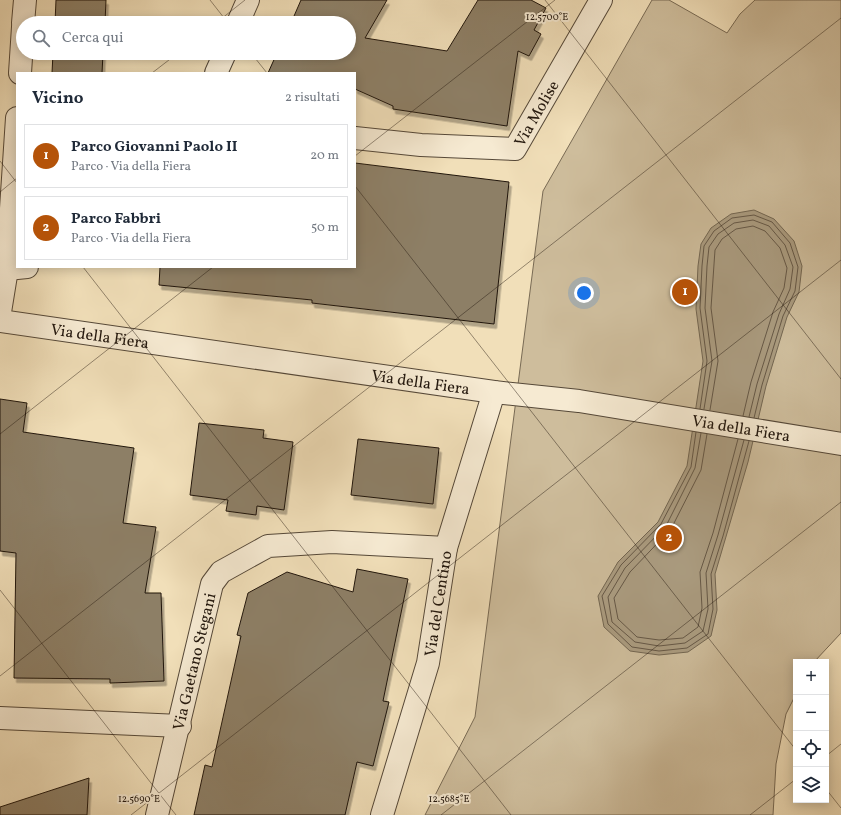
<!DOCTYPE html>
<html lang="it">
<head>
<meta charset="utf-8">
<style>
  body { margin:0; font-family:Vollkorn,serif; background:#f6f6f7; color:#1f2937 }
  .controls { position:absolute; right:12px; bottom:12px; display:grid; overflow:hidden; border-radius:0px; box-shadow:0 2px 10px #0003 }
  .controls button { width:36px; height:36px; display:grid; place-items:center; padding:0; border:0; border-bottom:1px solid #e0e1e3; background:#fff; color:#1f2937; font:20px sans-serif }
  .you { position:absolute; left:584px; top:293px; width:14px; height:14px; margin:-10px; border:3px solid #fff; border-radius:50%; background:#1a73e8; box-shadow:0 0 0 6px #1a73e833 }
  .badge { display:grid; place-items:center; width:26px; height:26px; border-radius:50%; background:#b45309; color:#fff; font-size:13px; font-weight:700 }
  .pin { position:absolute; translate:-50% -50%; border:2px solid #fff; box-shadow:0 1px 4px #0006 }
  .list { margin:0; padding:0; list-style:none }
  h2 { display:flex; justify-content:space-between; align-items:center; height:52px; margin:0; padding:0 16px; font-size:17px }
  h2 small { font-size:13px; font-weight:400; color:#747a83 }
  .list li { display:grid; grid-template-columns:26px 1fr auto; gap:12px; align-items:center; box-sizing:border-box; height:64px; margin:0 8px 8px; padding:0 8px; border:1px solid #e0e1e3; border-radius:0px }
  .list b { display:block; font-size:15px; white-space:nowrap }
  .list p { margin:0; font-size:13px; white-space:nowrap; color:#747a83 }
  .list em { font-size:13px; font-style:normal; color:#747a83 }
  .icon { flex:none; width:22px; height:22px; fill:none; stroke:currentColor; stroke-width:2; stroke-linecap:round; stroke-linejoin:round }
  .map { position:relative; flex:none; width:841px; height:815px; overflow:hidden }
  .search { position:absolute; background:#fff; box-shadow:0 2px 10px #0003; left:16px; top:16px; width:340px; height:44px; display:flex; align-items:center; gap:10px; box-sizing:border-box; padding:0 14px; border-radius:22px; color:#747a83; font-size:15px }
  .panel { position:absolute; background:#fff; box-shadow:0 2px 10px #0003; left:16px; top:72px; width:340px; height:196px; border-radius:0px }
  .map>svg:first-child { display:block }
  .green { fill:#cebd9c; stroke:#786a54 }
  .water { fill:#aa9b7f; stroke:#736651 }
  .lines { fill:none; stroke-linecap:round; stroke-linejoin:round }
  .shore { stroke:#665846; stroke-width:1 }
  .building { fill:#8d7f66; stroke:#21160d; filter:url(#shadow) }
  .minor-casing { stroke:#554838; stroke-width:24 }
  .tertiary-casing { stroke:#554838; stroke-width:24 }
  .minor { stroke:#f6ead2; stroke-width:22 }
  .tertiary { stroke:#f6ead2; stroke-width:22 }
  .ticks { fill:none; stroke:#21160d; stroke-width:1; stroke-opacity:0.45 }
  .labels { text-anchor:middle; stroke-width:4; stroke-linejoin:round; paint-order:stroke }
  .street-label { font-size:16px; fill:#21160d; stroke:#f6ead2 }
  .ticks-label { font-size:10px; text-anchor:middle; fill:#21160d; stroke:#f6ead2; stroke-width:4; stroke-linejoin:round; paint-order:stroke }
</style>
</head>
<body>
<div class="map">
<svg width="841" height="815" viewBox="0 0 841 815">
  <defs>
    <filter id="shadow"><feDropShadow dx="2.5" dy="4.5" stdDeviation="0" flood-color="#0004"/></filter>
  </defs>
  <rect width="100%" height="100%" fill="#f1dfb9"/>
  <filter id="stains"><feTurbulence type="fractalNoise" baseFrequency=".005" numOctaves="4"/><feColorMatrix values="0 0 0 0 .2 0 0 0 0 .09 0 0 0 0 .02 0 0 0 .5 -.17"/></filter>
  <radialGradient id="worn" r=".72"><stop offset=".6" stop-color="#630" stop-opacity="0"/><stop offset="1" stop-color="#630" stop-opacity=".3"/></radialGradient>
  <path class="green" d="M652 0H669L727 33 740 14 755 0H841V633L814 662H796V694L786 714 776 764 773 815H425L475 717 543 191Z"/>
  <path class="water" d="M754 210 774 219 794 241 802 266 799 292 787 317 766 386 748 462 715 574 717 610 711 636 688 652 659 655 630 651 604 627 598 596 618 562 658 522 687 466 703 361 696 309 698 266 701 244 711 228 731 214Z"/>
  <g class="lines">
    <path class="shore" d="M700 409 707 361 700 308 702 266 704 246 714 231 732 218 754 215 772 222 790 243 798 267 795 291 783 316 762 385 754 418
      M704 409 712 361 705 308 707 266 709 247 718 234 734 223 753 220 769 226 785 245 793 267 790 289 779 314 757 384 749 417
      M710 410 718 361 711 308 715 250 722 239 736 229 753 226 765 231 780 248 787 268 784 288 773 312 751 382 743 416
      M696 432 691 467 661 524 621 565 602 596 608 624 632 647 659 651 687 648 708 634 713 609 711 574 723 536 749 441
      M701 433 695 468 666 526 625 568 608 597 612 622 635 642 659 646 685 643 703 631 708 609 706 573 718 535 744 440
      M707 434 701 470 671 529 630 572 614 598 618 619 637 637 659 640 683 638 698 627 702 608 700 572 713 533 738 439"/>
  </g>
  <path class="building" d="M56 0H106L105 23H55Z
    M301 0H387L365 38 447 51 478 0H531L546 8 534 30 541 34 529 56 518 51 507 126 393 109V106L355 89V73H268L277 53H349V23H291Z
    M53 53H103L102 73H52Z
    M355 163 509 182 494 324 312 303V300L159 285 160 267H355Z
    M0 399 27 403 23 432 134 448 123 523 156 527 145 593H161L164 681 110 683V679L14 678 16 553 0 551Z
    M199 423 264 430 263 438 293 442 284 510 257 506 256 515 226 511 228 500 190 495Z
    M358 439 439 448 433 504 351 495Z
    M357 569 408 579 383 701 389 702 373 766 357 762 345 815H194L205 765 212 767 241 636 237 635 248 593 287 572 353 592Z
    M89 778 87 815H0V807Z"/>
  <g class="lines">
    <g class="minor-casing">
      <g id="minor">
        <path d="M23 23 25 0"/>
        <path d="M238 23 248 0"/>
        <path d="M20 73 23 27"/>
        <path d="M216 73 225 53"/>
        <path id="s1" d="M355 138 421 145 515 149 601 0"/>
        <path d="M7 269 27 267"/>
        <path d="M0 312 7 269 17 118"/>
        <path d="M0 718 180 726"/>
        <path id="s2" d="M157 815 212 584 221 572 268 546 332 542 446 548"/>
        <path id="s3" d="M382 815 428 663 446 548 494 392"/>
      </g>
    </g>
    <g class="tertiary-casing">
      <g id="tertiary">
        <path id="s4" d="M0 321 494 392 579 401 841 444"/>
      </g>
    </g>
    <use href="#minor" class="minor"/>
    <use href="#tertiary" class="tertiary"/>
  </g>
  <path class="ticks" d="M210 0 228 23M545 0 841 379M216 23 245 0M251 53 267 73M152 73 178 53M355 156 555 0M0 161 17 183M355 186 796 750M0 192 17 178M83 267 511 815M0 434 213 267M0 590 176 815M0 676 841 18M826 756 841 744M826 789 841 808M131 815 841 260M441 815 841 502M750 815 796 779"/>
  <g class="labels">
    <g class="street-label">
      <text dy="6" stroke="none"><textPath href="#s1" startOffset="202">Via Molise</textPath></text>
      <text dy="6" stroke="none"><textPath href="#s4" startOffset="101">Via della Fiera</textPath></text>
      <text dy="6" stroke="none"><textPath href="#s4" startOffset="425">Via della Fiera</textPath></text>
      <text dy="6" stroke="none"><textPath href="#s4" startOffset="749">Via della Fiera</textPath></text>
      <text dy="6" stroke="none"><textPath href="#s3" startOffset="219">Via del Centino</textPath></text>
      <text dy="6" stroke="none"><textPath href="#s2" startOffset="158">Via Gaetano Stegani</textPath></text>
    </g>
  </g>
  <g class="ticks-label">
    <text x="547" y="20">12.5700°E</text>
    <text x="139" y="802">12.5690°E</text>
    <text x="449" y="802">12.5685°E</text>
  </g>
  <rect width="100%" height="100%" filter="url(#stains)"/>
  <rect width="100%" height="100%" fill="url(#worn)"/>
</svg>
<div class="controls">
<button>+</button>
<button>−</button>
<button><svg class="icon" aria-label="locate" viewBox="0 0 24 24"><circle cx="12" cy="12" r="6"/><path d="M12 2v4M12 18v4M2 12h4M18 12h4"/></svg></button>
<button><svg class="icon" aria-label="layers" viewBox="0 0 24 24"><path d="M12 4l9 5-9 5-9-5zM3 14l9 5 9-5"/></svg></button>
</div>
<div class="you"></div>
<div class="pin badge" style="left:685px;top:292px">1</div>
<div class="pin badge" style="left:669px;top:538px">2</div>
<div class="search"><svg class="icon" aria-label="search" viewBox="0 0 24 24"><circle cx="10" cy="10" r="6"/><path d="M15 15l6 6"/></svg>Cerca qui</div>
<section class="panel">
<h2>Vicino<small>2 risultati</small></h2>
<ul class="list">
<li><span class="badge">1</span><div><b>Parco Giovanni Paolo II</b><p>Parco · Via della Fiera</p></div><em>20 m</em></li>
<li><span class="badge">2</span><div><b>Parco Fabbri</b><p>Parco · Via della Fiera</p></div><em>50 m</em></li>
</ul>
</section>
</div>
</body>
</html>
